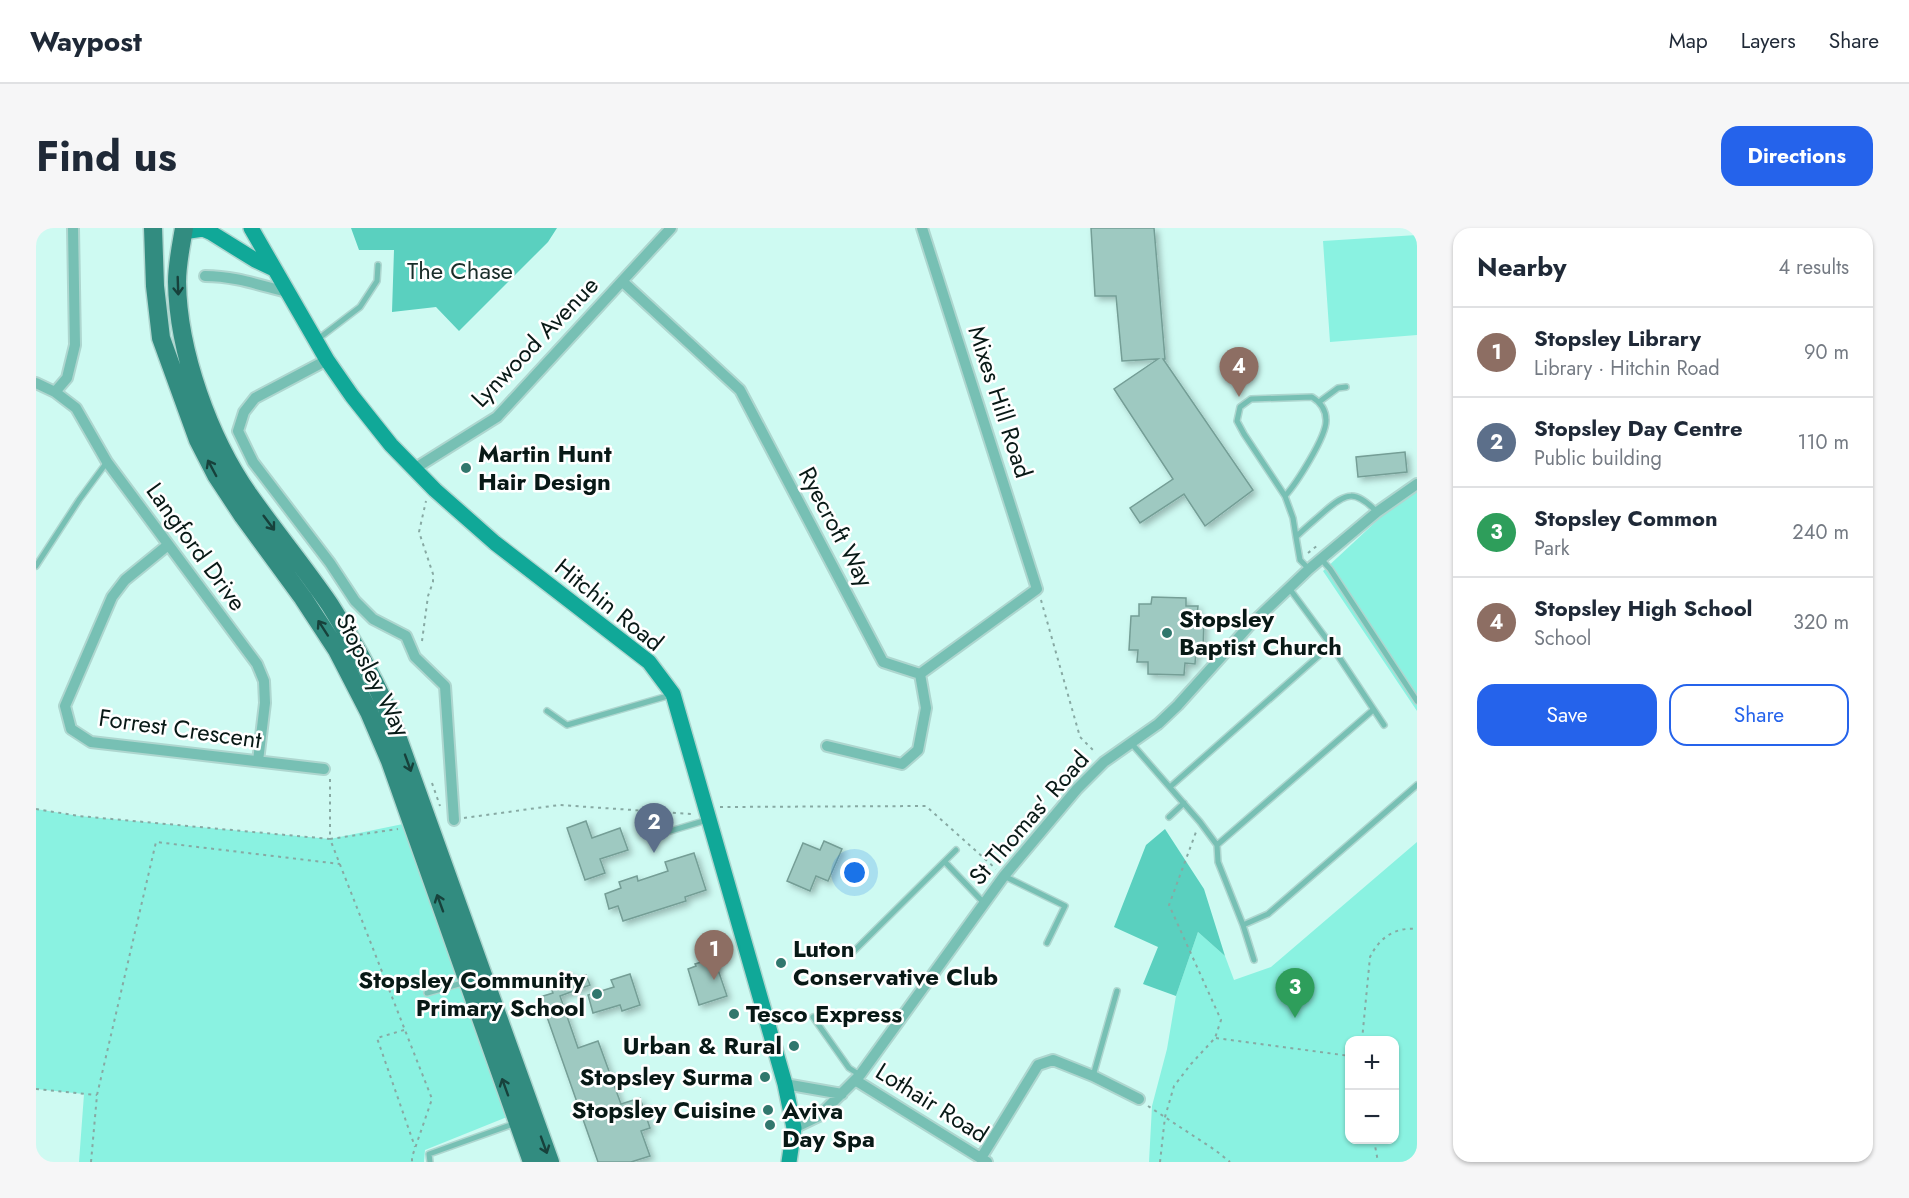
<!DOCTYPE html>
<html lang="en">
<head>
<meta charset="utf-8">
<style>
  body { margin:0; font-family:Jost,sans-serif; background:#f6f6f7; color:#1f2937 }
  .controls { position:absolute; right:18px; bottom:18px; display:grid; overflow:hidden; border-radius:12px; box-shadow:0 2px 4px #0004 }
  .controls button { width:54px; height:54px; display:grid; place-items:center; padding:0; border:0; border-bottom:2px solid #e0e1e3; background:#fff; color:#1f2937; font:30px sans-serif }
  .you { position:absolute; left:819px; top:645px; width:21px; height:21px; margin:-15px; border:4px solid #fff; border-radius:50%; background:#1a73e8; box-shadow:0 0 0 9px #1a73e833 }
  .badge { display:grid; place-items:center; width:39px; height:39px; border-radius:50%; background:#2563eb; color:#fff; font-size:20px; font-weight:700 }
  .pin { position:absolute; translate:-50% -50px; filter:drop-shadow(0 2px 3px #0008) }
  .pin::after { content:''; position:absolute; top:32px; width:21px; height:18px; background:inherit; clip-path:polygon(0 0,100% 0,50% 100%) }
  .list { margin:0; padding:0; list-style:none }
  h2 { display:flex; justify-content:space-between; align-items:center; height:78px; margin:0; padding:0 24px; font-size:26px }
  h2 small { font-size:20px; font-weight:400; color:#747a83 }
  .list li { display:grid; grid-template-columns:39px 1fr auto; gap:18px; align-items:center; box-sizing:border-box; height:90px; padding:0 24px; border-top:2px solid #e0e1e3 }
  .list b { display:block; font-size:22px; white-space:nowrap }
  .list p { margin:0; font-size:20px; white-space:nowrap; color:#747a83 }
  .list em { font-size:20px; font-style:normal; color:#747a83 }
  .actions { display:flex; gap:12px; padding:18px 24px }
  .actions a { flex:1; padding:14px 0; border:2px solid #2563eb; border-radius:18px; text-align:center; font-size:21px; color:#2563eb }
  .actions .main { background:#2563eb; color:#fff }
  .map { position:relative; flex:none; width:1381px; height:934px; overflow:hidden; border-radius:18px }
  header { display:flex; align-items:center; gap:36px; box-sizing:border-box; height:84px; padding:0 30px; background:#fff; border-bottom:2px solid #e0e1e3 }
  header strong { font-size:28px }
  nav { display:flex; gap:33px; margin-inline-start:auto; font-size:21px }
  .intro { display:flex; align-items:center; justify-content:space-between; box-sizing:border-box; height:144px; padding:0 36px }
  h1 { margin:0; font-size:42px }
  .button { padding:15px 27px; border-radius:18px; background:#2563eb; color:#fff; font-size:21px; font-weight:700 }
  main { display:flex; gap:36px; padding:0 36px }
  aside { flex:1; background:#fff; border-radius:18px; box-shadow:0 2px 4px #0004 }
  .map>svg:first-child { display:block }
  .green { fill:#8af2e1; fill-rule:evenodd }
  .forest { fill:#5ad0bf }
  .building { fill:#9ec9c1; stroke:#749e96; stroke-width:1.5; filter:url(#shadow) }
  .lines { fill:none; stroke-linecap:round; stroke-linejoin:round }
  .lane-casing { stroke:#aed6cf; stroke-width:8 }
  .street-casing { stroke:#aed6cf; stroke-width:14 }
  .secondary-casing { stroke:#aed6cf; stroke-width:18 }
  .primary-casing { stroke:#aed6cf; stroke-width:21 }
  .path { stroke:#87a9a3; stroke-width:2; stroke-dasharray:3 4.5; stroke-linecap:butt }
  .lane { stroke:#77c0b4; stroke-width:5 }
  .street { stroke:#77c0b4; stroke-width:10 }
  .secondary { stroke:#10a898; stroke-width:15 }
  .primary { stroke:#328c80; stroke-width:18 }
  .oneway { stroke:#17413b }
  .poi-dot { fill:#31776d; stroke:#fff; stroke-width:2 }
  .labels { text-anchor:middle; stroke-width:5; stroke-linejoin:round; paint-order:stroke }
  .park-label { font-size:24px; fill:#192e2a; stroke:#fff }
  .street-label { font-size:24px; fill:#081916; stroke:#fff }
  .poi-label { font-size:24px; font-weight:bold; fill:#081916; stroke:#fff; text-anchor:start }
</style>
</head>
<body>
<header>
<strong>Waypost</strong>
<nav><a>Map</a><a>Layers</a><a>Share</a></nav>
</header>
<div class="intro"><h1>Find us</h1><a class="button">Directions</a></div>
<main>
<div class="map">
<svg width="1381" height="934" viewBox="0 0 1381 934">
  <defs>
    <filter id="shadow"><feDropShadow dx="3.5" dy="3.5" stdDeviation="3" flood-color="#0004"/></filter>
  </defs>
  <rect width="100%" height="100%" fill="#cefaf2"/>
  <path class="green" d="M1381 7V107L1294 114 1287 13Z
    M1381 262V483L1287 343 1347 287Z
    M0 581 43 588 294 611 367 596 449 817 471 889 389 922 388 934H43L48 866 0 861Z
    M1381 614V934H1113L1116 878 1131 821 1140 768 1162 704 1189 728 1198 752 1235 739ZM1314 812H1358V912H1314Z"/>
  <path class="forest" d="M315 0H521L512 14 423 103 400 79 356 84 358 22H323Z
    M1129 601 1168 661 1189 728 1162 704 1140 768 1107 756 1122 719 1078 699 1110 617Z"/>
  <path class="building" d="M1055 0H1118L1129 131H1127L1217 262 1169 298 1148 266 1104 295 1094 280 1137 251 1078 161 1122 131 1086 133 1080 68H1059Z
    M1369 224 1371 244 1322 249 1320 229Z
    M1116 369 1150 370V378H1162L1161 389H1168L1167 424 1160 423 1159 436 1149 435 1148 447 1112 446V434H1101L1102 422H1093L1095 388H1103V376H1115Z
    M550 593 556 610 584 600 592 622 564 631 569 645 549 652 531 600Z
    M788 613 806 621 792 653 780 648 774 663 751 653 767 615 784 622Z
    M658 625 670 662 649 669 650 673 587 693 582 678 573 681 569 666 585 660 583 654 601 648 602 653 632 643 629 634Z
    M678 730 691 768 663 777 652 741 660 738 659 736Z
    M535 744 537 751 550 747 554 757 524 768 542 820 562 813 585 876 604 870 614 900 605 903 614 928 595 934H562L504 769 517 765 512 752Z
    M594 746 604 777 586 783 584 777 557 785 552 767 578 759 575 752Z"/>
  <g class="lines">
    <g class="lane-casing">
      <path id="lane" d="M282 111 324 79 341 53 342 37
        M1276 169C1284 174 1290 182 1290 192 1291 208 1260 256 1249 268L1208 206 1201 193 1204 179 1215 171Z
        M1283 174 1302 160 1310 159
        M1249 268 1257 290 1260 309
        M1285 331 1294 341 1381 473
        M0 338 43 272 71 234
        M1273 341 1264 332 1260 309C1269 300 1279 292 1289 283 1311 264 1319 262 1341 284
        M1253 360 1295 417 1348 497
        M511 483 531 497 635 467
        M1096 516 1164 594 1181 617 1182 634 1207 697 1218 732
        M1134 559 1295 417
        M1133 589 1148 575
        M621 607 671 592
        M1181 617 1337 482
        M909 634 948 675
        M968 648 1029 678 1011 715
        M1207 697 1232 686 1381 557
        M816 725 920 622
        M391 765 430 754
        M777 789 813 840 824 847
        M1057 848 1081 763
        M394 934 393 926 480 895"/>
    </g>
    <g class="street-casing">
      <path id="street" d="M169 48C198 48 223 57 251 64
        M587 54 704 162 847 434 884 446 1001 361 886 0
        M291 132 219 170 208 184 202 203 217 234 294 335 319 373 337 391 370 408 379 429 409 458 418 592
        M0 155 19 164 40 180 71 234 221 436 228 453 229 475 222 533
        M19 164 31 150 39 117 37 0
        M378 241 461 189 635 0
        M132 317 89 352 76 369 29 478 35 501 55 514 288 541
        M791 518 866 536 882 522 890 480 884 446
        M819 852 951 934
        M749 856 806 866
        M758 900 783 888 824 847 968 648 1041 561 1068 534 1122 496 1142 477 1212 399 1273 341 1341 284 1381 256
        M945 930 1002 837 1017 832 1057 848 1103 871"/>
    </g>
    <g class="secondary-casing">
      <path id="secondary" d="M215 0 291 132 316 168 355 217 399 262 459 315 613 434 637 466 749 856 758 900 753 934
        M147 4 167 1 174 4 219 32 238 41"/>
    </g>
    <g class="primary-casing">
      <path id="primary" d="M117 0 119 58 125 110 162 212 180 247 207 288 267 370 301 422 333 484 354 533 496 934
        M148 0C145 18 141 36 141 54 142 124 173 210 213 267 239 304 268 339 294 377 315 410 334 444 351 480L514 934"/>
    </g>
    <path class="path" d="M1272 325 1282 317
      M1005 372 1044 509 1060 525
      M386 413 392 368 397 354V346L383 304 390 273
      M294 551V611L362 601
      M396 555 404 578
      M684 579 890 578 960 641
      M0 581 43 588 294 611 396 871 376 929V934
      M428 590 523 577 656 586
      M368 802 341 810 379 919
      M1180 810 1314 828
      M1326 812 1334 729C1344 709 1359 699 1381 701
      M0 861 61 867
      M1112 878 1179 922 1194 934
      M1338 912 1342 934
      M55 934 61 867 120 614 304 636
      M1124 934 1129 889 1138 858 1155 836 1179 810 1185 792 1133 677 1160 604"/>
    <use href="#lane" class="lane"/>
    <use href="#street" class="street"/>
    <use href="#secondary" class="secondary"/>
    <use href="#primary" class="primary"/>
  </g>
  <defs><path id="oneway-shaft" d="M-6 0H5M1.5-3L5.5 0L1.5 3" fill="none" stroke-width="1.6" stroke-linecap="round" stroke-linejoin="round" transform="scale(1.5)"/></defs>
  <g class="oneway">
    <use href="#oneway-shaft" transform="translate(142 58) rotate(88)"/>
    <use href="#oneway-shaft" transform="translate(176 240) rotate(-118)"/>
    <use href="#oneway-shaft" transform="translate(233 295) rotate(53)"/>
    <use href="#oneway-shaft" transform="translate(287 400) rotate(-123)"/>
    <use href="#oneway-shaft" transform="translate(372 535) rotate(70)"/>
    <use href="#oneway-shaft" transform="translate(404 675) rotate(-110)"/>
    <use href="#oneway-shaft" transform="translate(469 859) rotate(-110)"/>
    <use href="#oneway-shaft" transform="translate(508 917) rotate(70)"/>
  </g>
  <g class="poi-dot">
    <circle cx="430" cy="240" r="6"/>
    <circle cx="1131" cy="405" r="6"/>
    <circle cx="745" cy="735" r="6"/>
    <circle cx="561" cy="766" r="6"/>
    <circle cx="698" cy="786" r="6"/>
    <circle cx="758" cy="818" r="6"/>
    <circle cx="729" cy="849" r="6"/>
    <circle cx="732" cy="882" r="6"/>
    <circle cx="734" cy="897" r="6"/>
  </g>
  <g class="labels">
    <g class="park-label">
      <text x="424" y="51">The Chase</text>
    </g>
    <g class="street-label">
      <text transform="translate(499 114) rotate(-46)" y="8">Lynwood Avenue</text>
      <text transform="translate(964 174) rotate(72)" y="8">Mixes Hill Road</text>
      <text transform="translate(800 299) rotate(62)" y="8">Ryecroft Way</text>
      <text transform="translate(160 319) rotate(54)" y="8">Langford Drive</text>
      <text transform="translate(573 377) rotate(39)" y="8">Hitchin Road</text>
      <text transform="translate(337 447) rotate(63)" y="8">Stopsley Way</text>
      <text transform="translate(144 501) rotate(8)" y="8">Forrest Crescent</text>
      <text transform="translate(993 590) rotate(-49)" y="8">St Thomas' Road</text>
      <text transform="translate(896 875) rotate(32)" y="8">Lothair Road</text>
    </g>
    <g class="poi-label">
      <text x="442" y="234">Martin Hunt<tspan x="442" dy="28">Hair Design</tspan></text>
      <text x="1143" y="399">Stopsley<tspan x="1143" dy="28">Baptist Church</tspan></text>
      <text x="757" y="729">Luton<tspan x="757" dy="28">Conservative Club</tspan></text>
      <text x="549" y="760" text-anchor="end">Stopsley Community<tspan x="549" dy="28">Primary School</tspan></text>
      <text x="710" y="794">Tesco Express</text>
      <text x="746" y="826" text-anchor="end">Urban &amp; Rural</text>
      <text x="717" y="857" text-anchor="end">Stopsley Surma</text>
      <text x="720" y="890" text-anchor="end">Stopsley Cuisine</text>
      <text x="746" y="891">Aviva<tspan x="746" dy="28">Day Spa</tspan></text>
    </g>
  </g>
</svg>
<div class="controls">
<button>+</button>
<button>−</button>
</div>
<div class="you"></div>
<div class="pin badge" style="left:678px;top:752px;background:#8d6e63">1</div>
<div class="pin badge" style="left:618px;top:625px;background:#5c6f8a">2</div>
<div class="pin badge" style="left:1259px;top:790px;background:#2e9e5b">3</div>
<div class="pin badge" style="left:1203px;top:169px;background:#8d6e63">4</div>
</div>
<aside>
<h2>Nearby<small>4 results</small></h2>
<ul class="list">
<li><span class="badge" style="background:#8d6e63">1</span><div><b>Stopsley Library</b><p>Library · Hitchin Road</p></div><em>90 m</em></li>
<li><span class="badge" style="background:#5c6f8a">2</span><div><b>Stopsley Day Centre</b><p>Public building</p></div><em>110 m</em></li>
<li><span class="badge" style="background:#2e9e5b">3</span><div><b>Stopsley Common</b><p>Park</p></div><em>240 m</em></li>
<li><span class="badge" style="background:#8d6e63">4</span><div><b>Stopsley High School</b><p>School</p></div><em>320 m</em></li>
</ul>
<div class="actions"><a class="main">Save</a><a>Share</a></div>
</aside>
</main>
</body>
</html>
